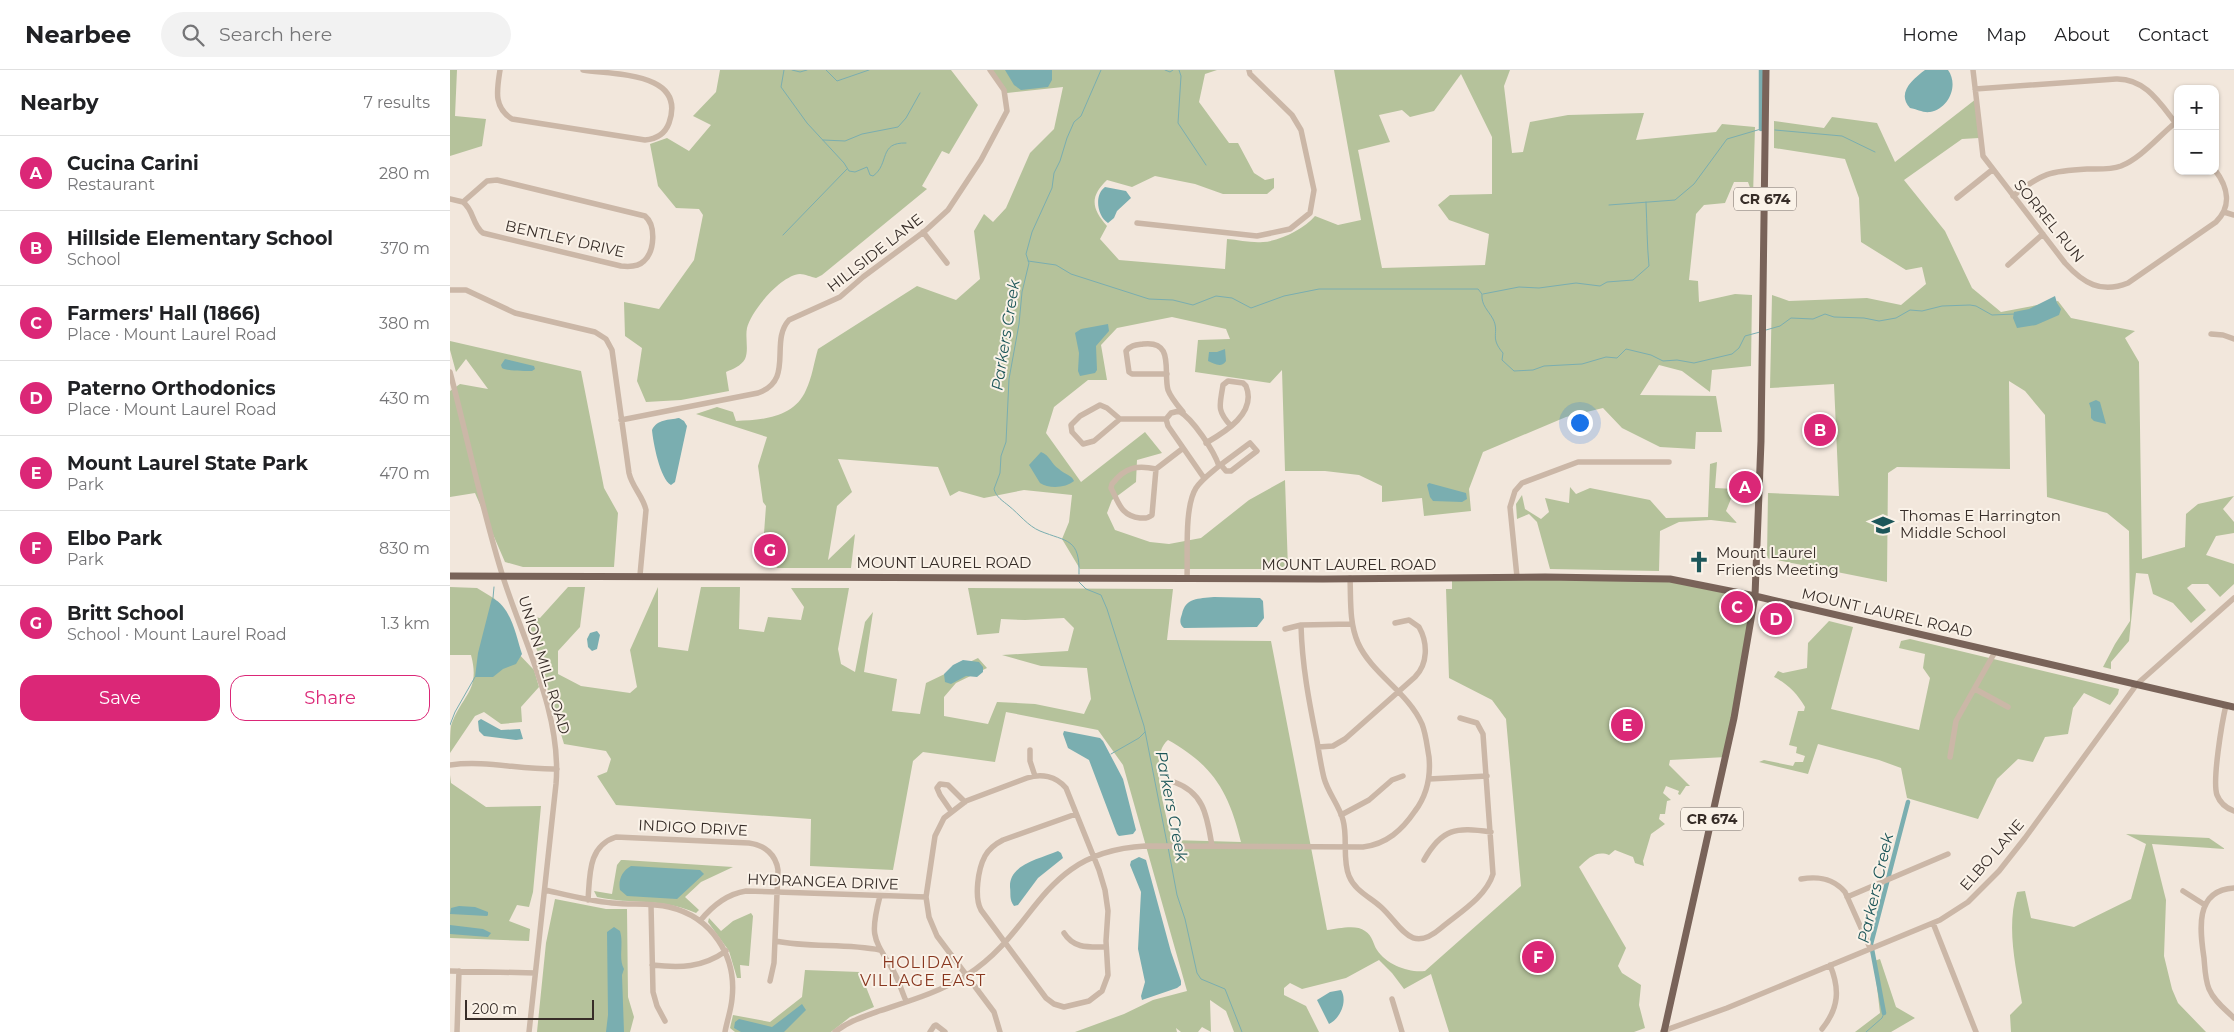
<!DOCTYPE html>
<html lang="en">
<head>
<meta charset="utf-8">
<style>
  body { margin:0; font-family:Montserrat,sans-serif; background:#f2f2f2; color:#202124 }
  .controls { position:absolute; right:15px; top:15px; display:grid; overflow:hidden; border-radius:10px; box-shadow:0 1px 4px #0004 }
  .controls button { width:45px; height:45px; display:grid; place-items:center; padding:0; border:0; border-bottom:1px solid #e0e0e0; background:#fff; color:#202124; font:25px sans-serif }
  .scale { position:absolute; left:15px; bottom:12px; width:129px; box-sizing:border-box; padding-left:5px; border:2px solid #372d28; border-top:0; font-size:14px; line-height:18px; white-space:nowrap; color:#372d28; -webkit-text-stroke:4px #faf2e8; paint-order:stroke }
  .you { position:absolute; left:1129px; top:352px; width:18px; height:18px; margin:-12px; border:4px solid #fff; border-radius:50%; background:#1a73e8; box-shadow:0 0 0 8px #1a73e833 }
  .badge { display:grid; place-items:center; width:32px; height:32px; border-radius:50%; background:#db2777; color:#fff; font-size:16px; font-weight:700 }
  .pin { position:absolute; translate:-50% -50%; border:2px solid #fff; box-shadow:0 1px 5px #0006 }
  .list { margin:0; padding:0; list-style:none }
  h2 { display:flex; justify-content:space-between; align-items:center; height:65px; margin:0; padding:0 20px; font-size:21px }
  h2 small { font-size:16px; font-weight:400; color:#757577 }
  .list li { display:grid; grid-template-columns:32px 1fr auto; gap:15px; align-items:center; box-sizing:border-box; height:75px; padding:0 20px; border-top:1px solid #e0e0e0 }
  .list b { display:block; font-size:19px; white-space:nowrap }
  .list p { margin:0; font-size:16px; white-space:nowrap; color:#757577 }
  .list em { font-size:16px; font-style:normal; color:#757577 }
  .actions { display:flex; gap:10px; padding:15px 20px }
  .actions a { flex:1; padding:11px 0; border:1px solid #db2777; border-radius:15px; text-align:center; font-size:18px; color:#db2777 }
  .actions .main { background:#db2777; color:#fff }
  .icon { flex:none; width:28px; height:28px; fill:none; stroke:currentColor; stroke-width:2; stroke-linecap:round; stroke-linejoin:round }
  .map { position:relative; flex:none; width:1784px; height:962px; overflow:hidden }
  header { display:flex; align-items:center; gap:30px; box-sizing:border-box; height:70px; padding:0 25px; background:#fff; border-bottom:1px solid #e0e0e0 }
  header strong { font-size:24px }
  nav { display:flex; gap:28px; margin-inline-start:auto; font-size:18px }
  .search { width:350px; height:45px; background:#f2f2f2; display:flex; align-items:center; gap:12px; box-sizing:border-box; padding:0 18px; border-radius:28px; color:#757577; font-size:19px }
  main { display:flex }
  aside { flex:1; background:#fff }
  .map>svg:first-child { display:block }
  .green { fill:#b5c29b; fill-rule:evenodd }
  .water { fill:#7aaeb0 }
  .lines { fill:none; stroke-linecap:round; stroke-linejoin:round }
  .stream { stroke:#7aaeb0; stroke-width:1 }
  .canal { stroke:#7aaeb0; stroke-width:4.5 }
  .minor { stroke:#cbb7a7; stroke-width:5.5 }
  .major { stroke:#796359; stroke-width:7 }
  .labels { text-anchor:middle; stroke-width:4; stroke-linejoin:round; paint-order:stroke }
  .shield { fill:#faf2e8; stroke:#726862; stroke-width:1 }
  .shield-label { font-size:14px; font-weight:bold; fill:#372d28 }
  .street-label { font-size:15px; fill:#372d28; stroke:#faf2e8 }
  .poi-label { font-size:15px; fill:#372d28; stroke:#faf2e8; text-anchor:start }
  .water-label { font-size:16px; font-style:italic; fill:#1c5659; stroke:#faf2e8 }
  .neighbourhood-label { font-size:16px; letter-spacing:1px; fill:#88371f; stroke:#faf2e8 }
</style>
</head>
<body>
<header>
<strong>Nearbee</strong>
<div class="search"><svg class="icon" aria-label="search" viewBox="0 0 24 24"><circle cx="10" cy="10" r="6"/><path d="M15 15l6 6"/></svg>Search here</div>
<nav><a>Home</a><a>Map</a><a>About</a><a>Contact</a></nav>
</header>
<main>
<aside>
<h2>Nearby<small>7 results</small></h2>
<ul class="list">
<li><span class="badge">A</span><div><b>Cucina Carini</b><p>Restaurant</p></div><em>280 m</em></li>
<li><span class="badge">B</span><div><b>Hillside Elementary School</b><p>School</p></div><em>370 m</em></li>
<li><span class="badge">C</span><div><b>Farmers' Hall (1866)</b><p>Place · Mount Laurel Road</p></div><em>380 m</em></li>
<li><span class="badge">D</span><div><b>Paterno Orthodonics</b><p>Place · Mount Laurel Road</p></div><em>430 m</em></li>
<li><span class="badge">E</span><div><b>Mount Laurel State Park</b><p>Park</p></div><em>470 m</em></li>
<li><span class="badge">F</span><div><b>Elbo Park</b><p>Park</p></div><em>830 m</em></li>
<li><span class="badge">G</span><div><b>Britt School</b><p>School · Mount Laurel Road</p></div><em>1.3 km</em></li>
</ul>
<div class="actions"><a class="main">Save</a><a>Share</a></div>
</aside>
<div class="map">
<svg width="1784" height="962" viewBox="0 0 1784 962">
  <rect width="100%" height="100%" fill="#f2e7dc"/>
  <path class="green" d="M0 0H7L5 46 36 49 32 76 0 86Z
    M270 0H501L528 35 499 84 492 81 472 116 477 119 372 205 366 208C361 207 355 204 350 204 331 205 301 241 297 258 295 268 299 280 295 289 291 296 283 299 276 302L279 321 231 330 196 332 187 311 192 278 175 266 174 232 209 239 244 190 253 145 249 139 226 138 208 116 200 74 217 68 239 81 261 55 243 46 266 22Z
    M541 0H767L755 4 749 32 779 73H788L804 103 815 110 824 108V118L817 124H773L745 114 705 106 682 117 657 110C639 127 642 139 657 156L650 169 669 190 775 199 777 169C789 170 801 173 813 172 830 171 854 159 865 146L888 155 911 150 884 0H1063H1060L1054 16 1062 83 1073 82 1080 52 1118 45 1194 43 1186 70 1266 62 1272 54 1305 57 1303 126 1298 112H1284L1275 133 1254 135 1246 144 1239 210 1248 211 1249 232 1285 224 1302 225 1301 296 1262 300 1260 322 1232 301 1209 295 1190 325 1266 326 1272 362H1246L1245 379 1210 377 1172 358 1153 338 1116 347 1033 382 1019 419 1021 441 974 446 972 428 932 432V416L909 405 875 401H835L832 300 820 313 745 302 748 270 780 269 776 259 722 247 667 258 651 275 657 310H638L604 337 596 363 631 412 695 362 712 383 687 390 686 412 662 430 657 443 665 460 700 472 719 474 751 468 799 430 835 410 838 499H630L612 469 619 452 622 425 574 420 534 428 509 421 500 426 488 397 388 389 402 422 387 436 378 490 405 464 401 498H327L313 477 316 436 313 432 308 396 317 367 246 344 267 337 283 342 286 351C312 350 344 348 356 320 362 308 364 292 368 279L467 216 506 230 530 209 524 161 534 144 543 152 556 138 580 83 604 59 613 17 557 23ZM1011 4 1042 67V124L1000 125 988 135 999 150 1039 164 1035 195 932 198 908 80 940 72 929 45 952 40 960 47 984 41Z
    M1526 29 1529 68 1512 69 1454 110 1495 161 1522 218 1551 242 1608 231 1621 248 1685 261 1675 268 1689 292 1692 489 1735 477 1736 444 1748 434 1784 426 1773 439 1784 452V463L1766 466 1756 485 1784 494V514L1770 527 1758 514H1742L1737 518 1756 540 1741 553 1723 533 1703 524 1698 504 1686 503 1679 571 1661 592V599L1653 597 1665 574 1680 551 1679 461 1657 443 1597 427 1595 345 1575 321 1559 311 1560 399 1447 397 1438 403 1437 512 1317 488 1318 423 1389 426 1384 314 1320 318 1322 225 1339 231 1417 228 1451 235 1476 214 1472 197 1456 200 1411 172 1409 128 1395 89 1324 78V51L1374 58 1382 47 1427 53 1445 92Z
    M0 271 131 301 154 418 168 443 164 497H73L55 492 25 423 0 427V321L10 314 38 319 16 289 6 302 0 280Z
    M1267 392 1265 418 1285 419 1276 441 1287 453 1261 450 1229 452 1210 461 1209 501 1100 499 1087 452 1079 444 1067 449 1066 434 1072 425 1075 439 1091 449 1099 442 1095 428 1119 433 1120 417 1126 424 1140 418 1200 430 1216 448 1258 447 1260 394Z
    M1002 509H1220L1305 526 1276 687 1220 690 1219 695 1240 716H1236L1230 725 1228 724 1229 721 1216 716 1213 723 1221 730 1217 731 1215 744H1210L1209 749 1215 754 1201 764 1193 791 1194 796 1185 793 1183 787 1165 780 1159 785C1147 780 1138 788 1129 797L1176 878 1168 896 1172 903 1191 915 1189 935 1195 958 1184 962H999L981 904 954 919 942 903 929 890 896 908 852 919 840 913 834 918V925L856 936 869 962H784L776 941 760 930 761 962 752 957 748 962H731L726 958 727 962H625L674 944 703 930 737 921 673 695 648 660 556 642 545 692 473 682 463 691 443 800 360 796 361 749 166 735 147 706 157 702 161 689 156 681 114 674 95 611V602L74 545 90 548 118 517H135L130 557 108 581V604L131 616 180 623 187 617 180 580 208 517V577L238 581 251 517H290L289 559 314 562 318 547 351 550 354 537 341 518H399L388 579 391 594 405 602 415 552 423 542 414 602 447 609 442 641 470 644 476 613 528 588 537 598 506 613 494 627V646L538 654 547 632 585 634 634 644 641 629 637 598 591 596 552 585 618 581 624 558 614 548 575 550 551 549 549 563 527 565 518 518 723 519 717 570 821 571 877 860C888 859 906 854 915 861 923 866 923 874 927 880 937 895 959 903 975 901L1071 816 1056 649 1042 630 999 608 996 519H1002ZM718 670C763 695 779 722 791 772L722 770C717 746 697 687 718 670Z
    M0 517 27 518 45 529 65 580 84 600 89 617 71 637 72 652 51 654 34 642 25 646 0 683C0 675 0 663 1 656 11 625 31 622 21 585H0Z
    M1379 551 1403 557 1381 639 1469 660 1480 608 1473 598 1475 584 1449 578 1451 571 1460 569 1669 619 1668 624 1660 635 1634 623 1623 638 1618 664 1595 667 1583 692 1568 689 1547 709 1528 749 1457 728 1451 698 1429 690 1368 674 1358 704 1309 692 1314 690 1343 696 1345 692H1353L1355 686 1346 683 1347 677 1339 675 1348 641H1354L1355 637C1347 623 1338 614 1324 607L1328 601 1333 603 1357 598 1358 573Z
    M0 705 1 713 36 737 91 736 83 822 79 837 67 835 59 851 80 859 79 871 0 868Z
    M1676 764 1759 768 1775 779 1702 774 1716 830 1714 886 1722 919 1728 933 1756 962H1561L1560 945 1572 933C1566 897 1556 858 1567 822L1575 821 1581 848 1624 857 1681 829 1696 774Z
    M171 790H174L283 797 251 812 235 827 249 840 246 843C209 827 183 835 147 827L144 821 162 824 167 795Z
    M105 829 156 839H177L178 927 184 947 180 962H87L96 873Z
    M301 843 303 846 299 896 290 895 291 908H287L279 881 258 852 259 848 271 861 283 851Z
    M1430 889 1446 937 1465 948 1441 962H1405L1430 943 1424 891Z
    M355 900 410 902 424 937 400 947 381 962H285L280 958 283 945 320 952 352 927Z"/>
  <path class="water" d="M555 0H602V10L598 17 571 20 564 15Z
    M1475 0H1498C1509 15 1499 39 1480 42 1473 43 1467 39 1460 38 1446 23 1463 9 1475 0Z
    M655 117 676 121 681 128 667 141 664 148 658 153C647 146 644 125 655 117Z
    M1605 226 1607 233 1611 239 1609 245 1586 255 1567 258 1563 248 1564 242 1579 239Z
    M658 254 659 261 646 276 647 300 645 303 630 306 628 301 629 283 625 263 631 259Z
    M775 279 776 291C772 298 764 294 758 291L759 282H767Z
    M55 289 84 296 85 299 82 301C75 301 57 301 52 298L51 295Z
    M1646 330 1650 332 1656 354 1644 351 1641 348V339L1639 333Z
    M229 348 234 351 237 356 225 412 221 415C210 409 203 372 202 360 207 349 219 350 229 348Z
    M591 382C600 385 601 394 609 399 614 404 622 405 624 411 616 418 599 419 590 413L579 395Z
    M979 413 1016 423 1017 429 1012 432 983 431 980 427 977 415Z
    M764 527 810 528 813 531 814 548 807 557 734 558C729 554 730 550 732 544 736 527 748 529 764 527Z
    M42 528C61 536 66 566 72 584L66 594 53 599 43 607H25L28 583Z
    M147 561 150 565 147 579 142 581 138 577 137 569 140 563Z
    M513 590 529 592 533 597V602L527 607 516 606 501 614 495 612 494 604 503 595Z
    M31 649 51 660 70 659 73 669 66 670 34 666 29 661 28 651Z
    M614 661 650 668 653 671 673 709 686 760 683 764 669 766 667 764 639 690 618 678 613 664Z
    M608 781 611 783 613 788 588 808 568 835 564 836C559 829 561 825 560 817 559 794 590 789 608 781Z
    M689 787 696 790 721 882 731 911V915L727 918 692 930 691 926 695 912 688 879 691 822 680 795 681 791Z
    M181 796 250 800 254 804 227 829 177 826 170 820C168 810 172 801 181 796Z
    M9 836 25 837 38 842V845L37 846 0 844 1 838Z
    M0 855 33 859 41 863 38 867 0 864Z
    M164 857 170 861C174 874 168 888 174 899L172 905 174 962H156L158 945 157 862Z
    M891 920C898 931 890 949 879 954L867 930 880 922Z
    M352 934 356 940 334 962H291L284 958 285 952 289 949 322 957Z"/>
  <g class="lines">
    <path class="stream" d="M334 0 331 17 357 53 394 93 399 101 405 102 417 97 420 105 423 106C440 94 428 72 456 73
      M342 0 350 2 357 0
      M376 0 387 11 419 0
      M715 0 720 2 723 0
      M729 0 731 6 728 53 756 95
      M1325 60 1392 66 1425 82
      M373 70 395 71 412 64 448 57 456 48 470 23
      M1159 135 1225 130 1244 114 1277 69 1311 59
      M333 165 397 99
      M578 191 606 195 621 204 699 229 723 230 743 235 766 226 782 228 801 238 834 226 869 219H1028L1032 224C1031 235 1038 240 1043 249 1050 263 1039 267 1053 283L1052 290 1064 301 1083 300 1094 296 1132 294 1156 287 1167 288 1176 279 1201 285 1213 291 1227 290 1244 293 1282 284 1289 278 1295 266 1310 262
      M1033 224 1069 217 1089 218 1126 213 1150 216 1157 212 1183 210 1199 196C1197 175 1197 154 1196 132
      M1316 260 1330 256 1341 248 1363 249 1375 244 1384 247 1414 248 1429 251 1446 248 1460 240 1472 241 1492 236 1520 235 1526 236 1542 245 1565 244
      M629 504C630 468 617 472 590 461 578 456 569 444 559 436 553 431 546 427 544 419L550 403 551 386 556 372 559 309 569 254 572 222 579 193 576 184 582 162 602 118 604 103 610 91 617 68 624 52 631 46 651 0
      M629 512 636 519 651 525 657 539 694 656 717 773
      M43 528 44 517
      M0 655 5 642 25 607
      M661 684 689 668 695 662
      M718 777 727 825 735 849 747 903 751 909 775 919 792 962
      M1416 962 1432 948 1434 943"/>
    <path class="canal" d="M1311 0V59
      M1434 943 1421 874 1458 732"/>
    <path class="minor" d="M50 0C47 20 43 37 62 49L195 70C206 69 215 64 219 53 237 2 165 5 133 0
      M1523 0 1533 86 1615 193C1633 213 1651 224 1678 213L1766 152C1782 136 1778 117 1765 100
      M1525 19 1666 9C1696 8 1711 35 1728 56
      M47 110 195 146C206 155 205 181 194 191 188 197 179 197 171 196L33 163C22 155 24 140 13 132L37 111Z
      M1563 126C1592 103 1600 101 1637 99 1648 99 1660 100 1671 96 1691 88 1708 67 1725 53
      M1507 128 1542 100
      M0 129 13 132
      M1774 142 1784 145
      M687 153 807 166 840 159 860 143 864 120 851 60 842 45 800 4 799 0
      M473 162 497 193
      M1558 195 1593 164
      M0 220H16L65 243 145 262 156 269 162 280 179 403C182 417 193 426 196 440L190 505
      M1761 264 1773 265 1784 269
      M0 302C18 370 32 440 53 507 74 573 112 644 106 714L79 962
      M717 304H682L679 302 676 281C681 275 686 275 693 274 725 270 713 302 718 320 721 328 728 336 733 342
      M650 335 657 338 670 349 644 371 633 374 622 362 621 355 630 346Z
      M670 349H716
      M171 350 308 323C345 310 319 272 339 250L390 227 413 207 475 161 498 140 531 90 557 41 554 20 540 0
      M756 373C775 362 807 343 796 316L793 313 778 311 773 315C770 335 766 340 781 356
      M769 396 800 373 807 381 781 401H776L771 395
      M706 399 702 445C697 449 695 448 690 448 671 446 669 433 661 418L662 414C675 397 687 395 706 399L732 379
      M1067 507 1060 437 1065 421 1072 413 1128 392H1219
      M737 508C738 485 734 437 746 418 752 409 761 403 769 396 764 381 743 349 729 341L721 343 716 349 718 356 754 408
      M851 555C852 595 859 632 867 671 869 683 871 696 874 708 878 723 889 735 893 750 898 768 892 789 899 806 905 821 920 827 931 837 951 855 960 885 991 858 1009 843 1036 827 1043 804L1033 664 1027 653 1010 648
      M835 559 851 555 902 554
      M1525 619 1558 637
      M1776 635C1772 652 1762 711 1767 725 1770 733 1776 738 1784 741
      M868 677 883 676 895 669 965 607C978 594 978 573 969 557L959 550 945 553
      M580 680V691L585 706
      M1500 687 1506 651 1545 582
      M0 695C36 690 71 700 107 699
      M979 709 1037 706
      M724 712C755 723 757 747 762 776
      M501 741 490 725 487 718 490 714 498 715 515 732
      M891 745 919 730 942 710 953 706
      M974 790C992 758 1006 757 1041 762
      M1351 809C1368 806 1383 808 1395 822L1420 878
      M1784 818C1744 820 1750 861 1754 888 1755 899 1755 909 1759 919 1764 931 1775 939 1784 948
      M95 820C117 825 139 831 162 833 181 835 201 833 219 837 262 847 287 886 282 929 281 940 277 951 275 962
      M1733 821 1755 835
      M430 826C419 868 424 868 444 902 449 911 452 922 456 931
      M1397 827 1498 784
      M138 830C140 804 138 776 166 767L299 773C315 775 326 785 328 800L324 893 320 911
      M201 835 203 922 207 936 215 951
      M250 851C262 836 277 824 296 821L476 827
      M1483 853 1526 962
      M614 863C624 879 639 877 656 877
      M325 871C360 878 395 873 430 880
      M202 895C230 898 252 898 276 881
      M0 901 85 903
      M942 929 952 962
      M1372 959C1389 938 1390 919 1380 895
      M1213 961 1277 938 1490 850 1518 832 1549 801 1575 768 1687 614 1784 528
      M7 962 9 901
      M385 962C399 951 413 947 429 941 459 931 490 922 517 905 589 859 589 782 695 776L913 777C937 774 952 760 965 741 977 725 981 708 979 687 977 676 976 664 972 654 958 622 922 604 908 573 899 552 901 530 900 508
      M480 962 484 956 486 955 495 962
      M550 962 544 942 487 866 479 847 476 827 485 766 494 748 516 731 577 708C591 703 606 706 616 718L649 800 655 820 658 841 656 871 658 905 652 921 639 931 614 937 604 934 596 928 531 840C524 827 528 799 535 786 539 779 545 774 553 770L626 744"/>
    <path class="major" d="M0 506 873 509 1095 507 1220 509 1305 526 1784 637
      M1214 962 1284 648 1305 526 1311 371 1316 0"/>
  </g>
  <defs>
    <g id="school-bare" transform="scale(1.725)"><path d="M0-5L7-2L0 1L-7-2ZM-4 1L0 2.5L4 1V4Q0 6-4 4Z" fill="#1c5659" stroke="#faf2e8" stroke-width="2.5" paint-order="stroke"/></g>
    <g id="church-bare" transform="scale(1.725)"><path d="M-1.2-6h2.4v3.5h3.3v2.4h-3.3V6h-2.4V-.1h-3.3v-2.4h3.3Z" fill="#1c5659" stroke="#faf2e8" stroke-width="2.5" paint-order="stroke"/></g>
  </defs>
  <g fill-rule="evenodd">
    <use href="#school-bare" x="1433" y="455"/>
    <use href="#church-bare" x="1249" y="492"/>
  </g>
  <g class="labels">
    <g class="shield">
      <rect x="1284" y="117.5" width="62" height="23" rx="4"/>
      <rect x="1231" y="737.5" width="62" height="23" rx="4"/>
    </g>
    <g class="shield-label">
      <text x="1315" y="134">CR 674</text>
      <text x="1262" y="754">CR 674</text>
    </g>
    <g class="street-label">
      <text transform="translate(1599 151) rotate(51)" y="5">SORREL RUN</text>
      <text transform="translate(115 169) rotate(13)" y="5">BENTLEY DRIVE</text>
      <text transform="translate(425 183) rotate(-38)" y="5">HILLSIDE LANE</text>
      <text x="494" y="498">MOUNT LAUREL ROAD</text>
      <text x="899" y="500">MOUNT LAUREL ROAD</text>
      <text transform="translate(1437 543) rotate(13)" y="5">MOUNT LAUREL ROAD</text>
      <text transform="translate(94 595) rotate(73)" y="5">UNION MILL ROAD</text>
      <text transform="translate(243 758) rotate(3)" y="5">INDIGO DRIVE</text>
      <text transform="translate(1542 785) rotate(-49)" y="5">ELBO LANE</text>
      <text transform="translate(373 812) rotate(2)" y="5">HYDRANGEA DRIVE</text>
    </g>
    <g class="poi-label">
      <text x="1450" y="451">Thomas E Harrington<tspan x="1450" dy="17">Middle School</tspan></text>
      <text x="1266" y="488">Mount Laurel<tspan x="1266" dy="17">Friends Meeting</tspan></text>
    </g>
    <g class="water-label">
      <text transform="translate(555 265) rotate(-81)" y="6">Parkers Creek</text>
      <text transform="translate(722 736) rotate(79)" y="6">Parkers Creek</text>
      <text transform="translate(1425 818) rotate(-77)" y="6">Parkers Creek</text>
    </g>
    <g class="neighbourhood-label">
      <text x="473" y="898">HOLIDAY<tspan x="473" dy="18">VILLAGE EAST</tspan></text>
    </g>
  </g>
</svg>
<div class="controls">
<button>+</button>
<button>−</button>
</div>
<div class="scale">200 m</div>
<div class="you"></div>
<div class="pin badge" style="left:1295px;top:417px">A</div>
<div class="pin badge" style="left:1370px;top:360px">B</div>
<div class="pin badge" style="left:1287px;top:537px">C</div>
<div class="pin badge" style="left:1326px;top:549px">D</div>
<div class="pin badge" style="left:1177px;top:655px">E</div>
<div class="pin badge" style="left:1088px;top:887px">F</div>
<div class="pin badge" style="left:320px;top:480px">G</div>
</div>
</main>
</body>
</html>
